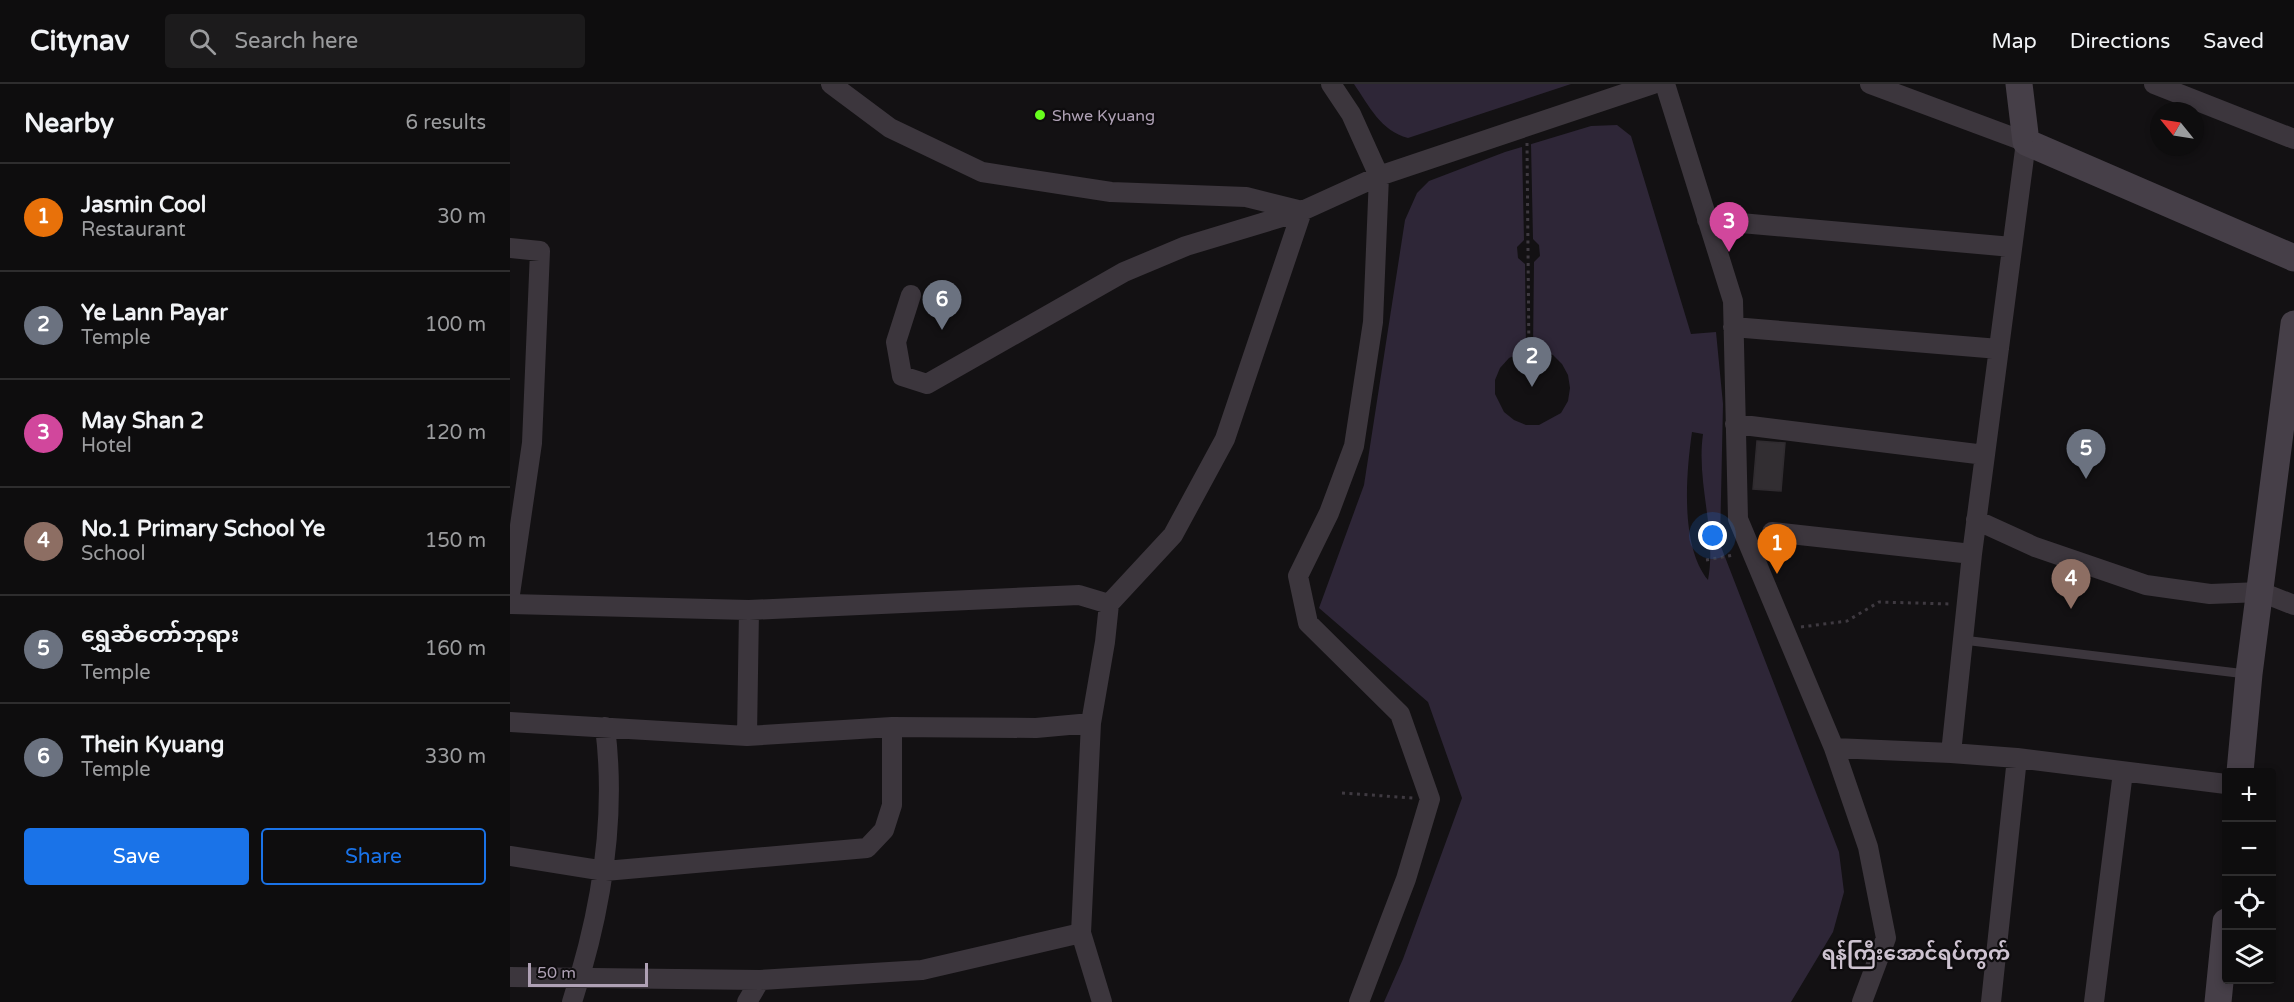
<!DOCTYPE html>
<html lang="en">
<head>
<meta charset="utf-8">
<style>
  body { margin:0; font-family:"Varela Round","Noto Sans Myanmar",sans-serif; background:#1c1b1c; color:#f1f3f6 }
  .controls { position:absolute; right:18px; bottom:18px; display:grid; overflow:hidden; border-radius:6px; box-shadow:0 3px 9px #0003 }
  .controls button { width:54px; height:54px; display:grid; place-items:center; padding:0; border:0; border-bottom:2px solid #2e2d2e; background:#0e0d0e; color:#f1f3f6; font:30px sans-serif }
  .compass { position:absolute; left:1640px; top:18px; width:54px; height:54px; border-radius:50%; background:#0e0d0e; box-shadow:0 3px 9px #0003; rotate:300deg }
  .scale { position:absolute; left:18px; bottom:15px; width:120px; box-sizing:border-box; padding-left:6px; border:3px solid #afa1b5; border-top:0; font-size:16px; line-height:21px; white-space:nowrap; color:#afa1b5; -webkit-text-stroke:4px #0e0c0e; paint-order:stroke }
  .you { position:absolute; left:1203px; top:452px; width:21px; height:21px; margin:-15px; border:4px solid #fff; border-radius:50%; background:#1a73e8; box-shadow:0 0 0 9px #1a73e833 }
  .badge { display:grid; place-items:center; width:39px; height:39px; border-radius:50%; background:#1a73e8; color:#fff; font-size:20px; font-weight:700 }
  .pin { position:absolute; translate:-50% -50px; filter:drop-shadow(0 2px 3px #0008) }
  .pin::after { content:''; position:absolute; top:32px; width:21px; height:18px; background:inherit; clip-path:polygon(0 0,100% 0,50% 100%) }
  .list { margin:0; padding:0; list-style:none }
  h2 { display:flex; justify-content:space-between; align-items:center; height:78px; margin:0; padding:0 24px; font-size:26px }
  h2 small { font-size:20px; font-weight:400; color:#9b9c9e }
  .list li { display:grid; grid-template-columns:39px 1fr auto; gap:18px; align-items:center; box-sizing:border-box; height:108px; padding:0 24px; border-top:2px solid #2e2d2e }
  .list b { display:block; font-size:22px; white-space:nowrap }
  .list p { margin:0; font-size:20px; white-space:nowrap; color:#9b9c9e }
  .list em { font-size:20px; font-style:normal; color:#9b9c9e }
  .actions { display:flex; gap:12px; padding:18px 24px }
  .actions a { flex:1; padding:14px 0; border:2px solid #1a73e8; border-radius:6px; text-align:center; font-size:21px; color:#1a73e8 }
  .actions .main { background:#1a73e8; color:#fff }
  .icon { flex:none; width:33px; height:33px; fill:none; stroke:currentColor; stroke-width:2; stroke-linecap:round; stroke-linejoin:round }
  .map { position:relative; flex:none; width:1784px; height:918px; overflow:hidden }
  header { display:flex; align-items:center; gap:36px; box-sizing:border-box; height:84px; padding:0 30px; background:#0e0d0e; border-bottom:2px solid #2e2d2e }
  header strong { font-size:28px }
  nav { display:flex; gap:33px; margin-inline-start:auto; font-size:21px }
  .search { width:420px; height:54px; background:#1c1b1c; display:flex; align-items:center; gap:15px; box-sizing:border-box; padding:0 21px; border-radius:6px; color:#9b9c9e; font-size:22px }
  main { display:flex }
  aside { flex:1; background:#0e0d0e }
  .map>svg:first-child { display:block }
  .water { fill:#2e2637; fill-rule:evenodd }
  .pier { fill:#131113 }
  .building { fill:#322e32; stroke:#2f2b2f; stroke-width:1.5 }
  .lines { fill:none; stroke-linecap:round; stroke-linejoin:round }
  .path { stroke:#3f3a41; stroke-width:3; stroke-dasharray:3 4.5; stroke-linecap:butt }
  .lane { stroke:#3c363d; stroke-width:9 }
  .street { stroke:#3c363d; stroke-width:20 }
  .secondary { stroke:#463f48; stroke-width:27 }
  .poi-dot { fill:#67ff1d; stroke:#0e0c0e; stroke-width:2 }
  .labels { text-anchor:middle; stroke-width:4.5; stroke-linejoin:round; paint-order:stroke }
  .poi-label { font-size:16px; fill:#afa1b5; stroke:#0e0c0e; text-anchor:start }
  .quarter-label { font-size:20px; font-weight:bold; fill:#cdc2d0; stroke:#0e0c0e }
</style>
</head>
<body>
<header>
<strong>Citynav</strong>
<div class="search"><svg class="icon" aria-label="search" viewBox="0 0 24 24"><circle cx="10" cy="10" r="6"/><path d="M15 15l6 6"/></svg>Search here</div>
<nav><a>Map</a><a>Directions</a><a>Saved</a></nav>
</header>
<main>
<aside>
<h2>Nearby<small>6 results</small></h2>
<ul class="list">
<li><span class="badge" style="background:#e8710a">1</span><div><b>Jasmin Cool</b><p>Restaurant</p></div><em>30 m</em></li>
<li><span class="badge" style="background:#6b7280">2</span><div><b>Ye Lann Payar</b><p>Temple</p></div><em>100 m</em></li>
<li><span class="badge" style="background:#d1479c">3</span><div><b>May Shan 2</b><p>Hotel</p></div><em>120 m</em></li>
<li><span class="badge" style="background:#8d6e63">4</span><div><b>No.1 Primary School Ye</b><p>School</p></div><em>150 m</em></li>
<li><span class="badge" style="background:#6b7280">5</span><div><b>ရွှေဆံတော်ဘုရား</b><p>Temple</p></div><em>160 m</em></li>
<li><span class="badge" style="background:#6b7280">6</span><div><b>Thein Kyuang</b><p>Temple</p></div><em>330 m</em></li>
</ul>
<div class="actions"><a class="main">Save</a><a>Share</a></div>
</aside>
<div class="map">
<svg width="1784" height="918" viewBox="0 0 1784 918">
  <rect width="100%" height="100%" fill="#131113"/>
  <path class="water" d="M844 0H1061L898 54C871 47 859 22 844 0Z
    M1107 41 1121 52 1181 250 1206 248 1213 320 1210 460 1329 768 1334 808 1323 848 1281 918H874L893 875 952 714 918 618 809 524 854 401 895 136 907 109 919 97 995 68 1081 42ZM1182 348 1193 350C1186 399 1207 448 1198 496 1170 462 1176 390 1182 348Z"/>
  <path class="pier" d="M1021 60 1023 155 1029 161 1030 172 1024 178 1023 265 1043 271 1052 280 1058 291 1060 304 1058 317 1051 329 1029 341H1016L1004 336 994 328 985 310V296L990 284 999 274 1016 266 1015 180 1008 174 1007 163 1014 156 1012 62Z"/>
  <path class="building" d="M1247 357 1275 359 1271 407 1243 405Z"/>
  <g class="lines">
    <path class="path" d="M1017 59 1019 273
      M1196 476 1224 471
      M1291 543 1337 537 1369 518 1441 520
      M832 709 903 714"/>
    <path class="lane" d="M1453 556 1736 590"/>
    <path class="street" d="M321 0 380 44 472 88 601 108 736 113 792 127
      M821 0 841 30 869 92 863 238 844 362 819 429 788 492 798 539 890 630 920 715 896 795 849 918
      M1155 0 1223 217 1228 435 1324 664
      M1360 0 1516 58 1462 470 1441 669
      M1644 0 1784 55
      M1197 136 1502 163
      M0 164 30 167 22 359 0 510
      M401 211 386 258 392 292 417 300 614 188 676 162 792 127
      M1223 243 1489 265
      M1225 340 1475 371
      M1466 436 1525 463 1636 501 1700 510 1751 508 1784 521
      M1262 448 1462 470
      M0 520 239 526 569 511 599 520
      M0 638 237 652 382 643 526 644 581 639
      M237 652 239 526
      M0 772 95 787 357 764 374 746 382 721V643
      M0 893 250 896 412 886 571 849
      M62 918C91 829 107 737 95 643
      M237 918 250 896
      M592 918 571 849 581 639 595 558 599 520 663 451 715 355 792 127 869 92 1143 0
      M1352 918 1376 854 1358 763 1324 664 1441 669 1507 674 1716 700
      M1481 918 1507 674
      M1584 918 1613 688"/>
    <path class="secondary" d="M1509 0 1516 58 1784 174
      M1730 688 1739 590 1784 240
      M1708 918 1716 838"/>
  </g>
  <circle class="poi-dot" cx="530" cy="31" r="6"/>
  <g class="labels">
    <g class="poi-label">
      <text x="542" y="37">Shwe Kyuang</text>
    </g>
    <g class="quarter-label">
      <text x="1406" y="876">ရန်ကြီးအောင်ရပ်ကွက်</text>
    </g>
  </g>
</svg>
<div class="controls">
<button>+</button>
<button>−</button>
<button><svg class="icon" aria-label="locate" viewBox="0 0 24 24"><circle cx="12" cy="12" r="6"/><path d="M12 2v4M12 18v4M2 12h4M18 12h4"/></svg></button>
<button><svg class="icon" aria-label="layers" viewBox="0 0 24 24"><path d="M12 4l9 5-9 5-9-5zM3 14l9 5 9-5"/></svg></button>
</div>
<svg class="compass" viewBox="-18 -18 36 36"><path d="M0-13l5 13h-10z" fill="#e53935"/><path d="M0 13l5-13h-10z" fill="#9b9c9e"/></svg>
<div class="scale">50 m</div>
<div class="you"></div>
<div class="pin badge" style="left:1267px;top:490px;background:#e8710a">1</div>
<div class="pin badge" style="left:1022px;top:303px;background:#6b7280">2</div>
<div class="pin badge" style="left:1219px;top:168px;background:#d1479c">3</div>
<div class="pin badge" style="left:1561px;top:525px;background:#8d6e63">4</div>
<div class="pin badge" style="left:1576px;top:395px;background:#6b7280">5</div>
<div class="pin badge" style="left:432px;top:246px;background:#6b7280">6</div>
</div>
</main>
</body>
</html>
